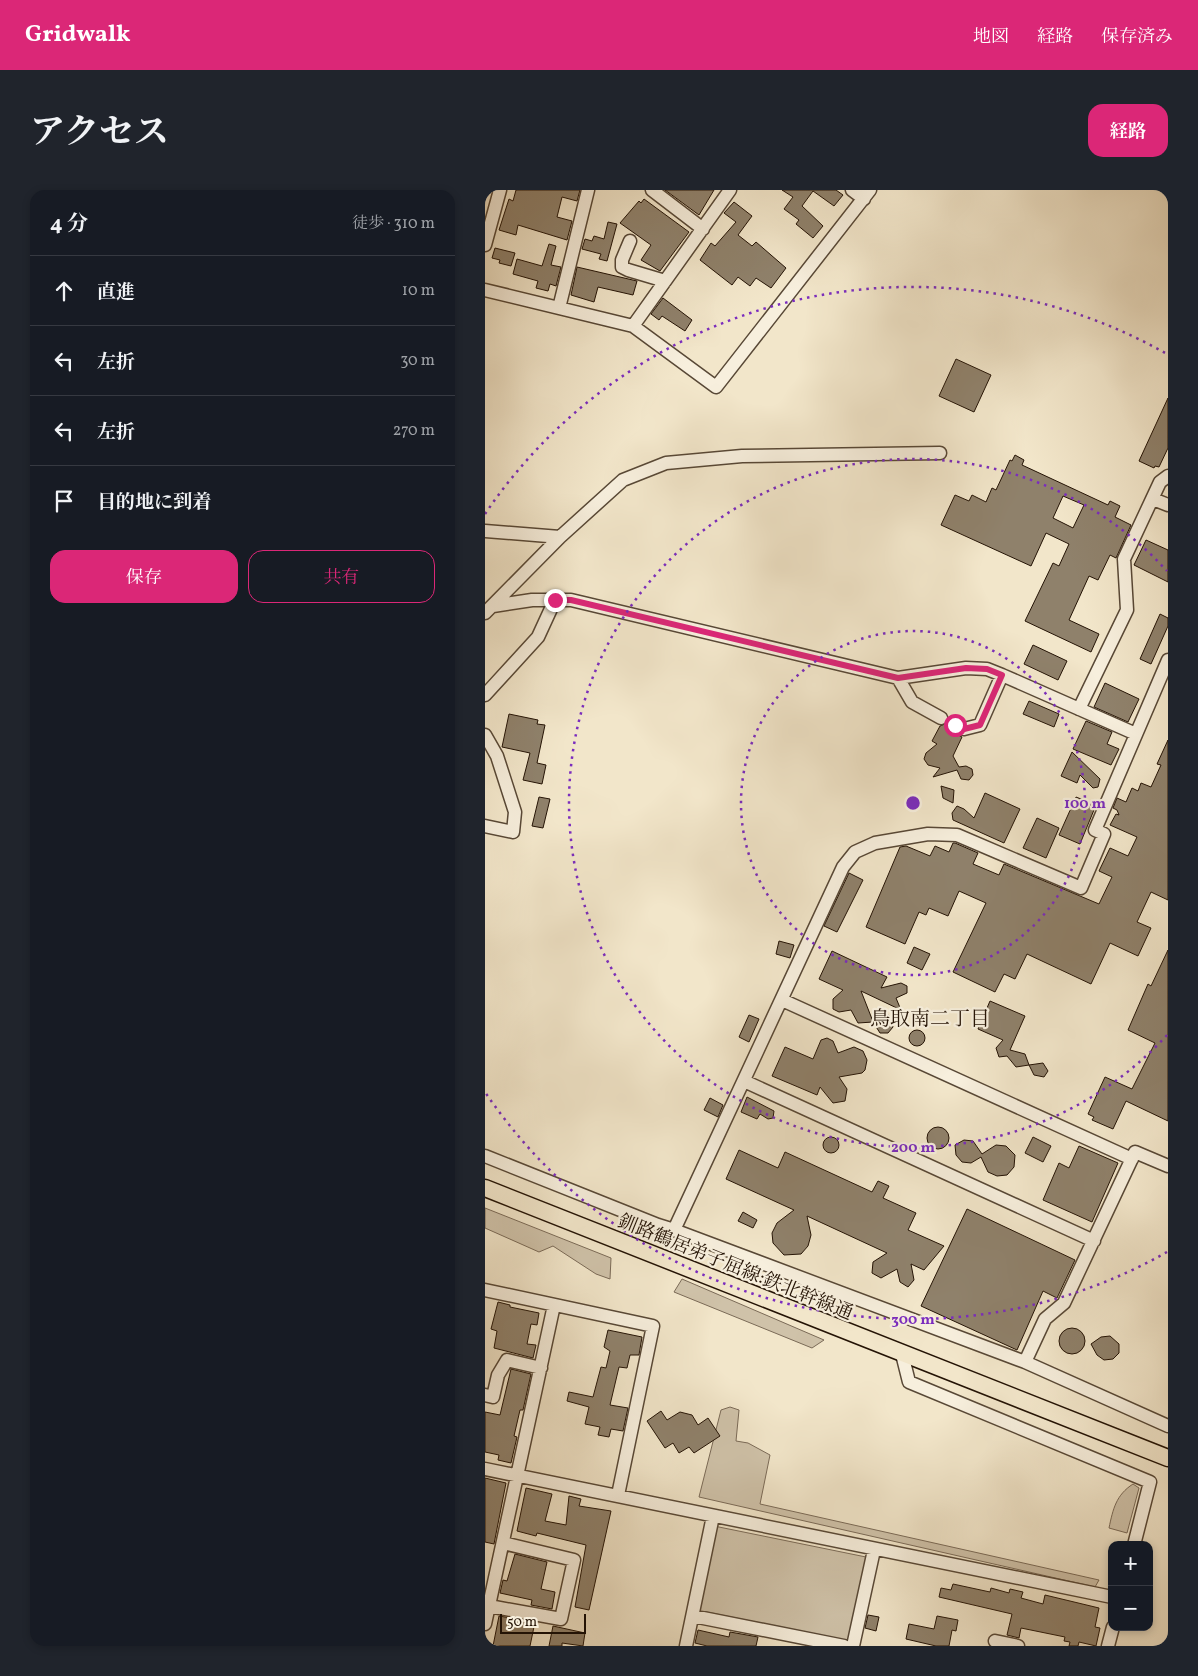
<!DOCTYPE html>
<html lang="ja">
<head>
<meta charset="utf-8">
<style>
  body { margin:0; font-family:Vollkorn,"Noto Serif JP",serif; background:#20242c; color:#f1f3f6 }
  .controls { position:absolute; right:15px; bottom:15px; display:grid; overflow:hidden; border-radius:10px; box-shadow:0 2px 8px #0003 }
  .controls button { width:45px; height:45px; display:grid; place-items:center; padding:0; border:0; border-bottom:1px solid #363941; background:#171b24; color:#f1f3f6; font:25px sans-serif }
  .scale { position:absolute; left:15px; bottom:12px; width:86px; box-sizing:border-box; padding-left:5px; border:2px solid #241305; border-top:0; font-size:14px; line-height:18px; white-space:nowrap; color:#241305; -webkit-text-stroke:4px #f7efdd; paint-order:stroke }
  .stop { position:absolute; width:15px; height:15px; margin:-11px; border:4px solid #db2777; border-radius:50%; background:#fff }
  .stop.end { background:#db2777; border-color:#fff; box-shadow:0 1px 5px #0008 }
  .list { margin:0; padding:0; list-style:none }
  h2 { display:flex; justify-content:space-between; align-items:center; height:65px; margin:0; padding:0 20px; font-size:21px }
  h2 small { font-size:16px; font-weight:400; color:#9ea1a6 }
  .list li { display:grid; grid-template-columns:32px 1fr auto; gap:15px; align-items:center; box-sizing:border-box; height:70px; padding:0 20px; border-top:1px solid #363941 }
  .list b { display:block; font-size:19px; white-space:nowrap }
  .list em { font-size:16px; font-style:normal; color:#9ea1a6 }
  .actions { display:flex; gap:10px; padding:15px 20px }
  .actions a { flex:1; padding:11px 0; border:1px solid #db2777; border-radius:15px; text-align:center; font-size:18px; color:#db2777 }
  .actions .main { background:#db2777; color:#fff }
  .icon { flex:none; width:28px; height:28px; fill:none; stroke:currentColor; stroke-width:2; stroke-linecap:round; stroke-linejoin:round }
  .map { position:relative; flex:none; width:683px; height:1456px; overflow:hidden; border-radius:15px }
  header { display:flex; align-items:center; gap:30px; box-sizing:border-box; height:70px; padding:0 25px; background:#db2777; color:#fff }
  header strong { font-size:24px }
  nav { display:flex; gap:28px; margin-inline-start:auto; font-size:18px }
  .intro { display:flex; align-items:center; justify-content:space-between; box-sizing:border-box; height:120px; padding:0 30px }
  h1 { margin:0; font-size:35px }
  .button { padding:12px 22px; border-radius:15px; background:#db2777; color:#fff; font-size:18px; font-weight:700 }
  main { display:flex; gap:30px; padding:0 30px }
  aside { flex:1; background:#171b24; border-radius:15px; box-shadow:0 2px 8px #0003 }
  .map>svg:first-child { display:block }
  .green { fill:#cfc2a9; stroke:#7a6a57 }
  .building { fill:#8f816b; stroke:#241305; fill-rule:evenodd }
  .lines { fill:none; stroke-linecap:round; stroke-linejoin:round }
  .minor-casing { stroke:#584836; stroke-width:15 }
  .major-casing { stroke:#241305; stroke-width:19 }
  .minor { stroke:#f7efdd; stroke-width:12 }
  .major { stroke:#f2e6ca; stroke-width:16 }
  .route { stroke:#db2777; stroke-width:6 }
  .ring { fill:none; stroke:#7b2cbf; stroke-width:2.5; stroke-dasharray:2.5 5 }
  .labels { text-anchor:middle; stroke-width:4.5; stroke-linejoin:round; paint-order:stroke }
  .street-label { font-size:19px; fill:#241305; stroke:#f7efdd }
  .neighbourhood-label { font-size:20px; fill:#241305; stroke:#f7efdd }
  .centre { fill:#7b2cbf; stroke:#f7efdd; stroke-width:2.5 }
  .ring-label { font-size:15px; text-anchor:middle; font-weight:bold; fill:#7b2cbf; stroke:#f7efdd; stroke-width:4.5; stroke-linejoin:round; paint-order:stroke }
</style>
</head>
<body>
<header>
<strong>Gridwalk</strong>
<nav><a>地図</a><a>経路</a><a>保存済み</a></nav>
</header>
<div class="intro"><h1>アクセス</h1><a class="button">経路</a></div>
<main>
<aside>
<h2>4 分<small>徒歩 · 310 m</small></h2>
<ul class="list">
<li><svg class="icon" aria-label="ahead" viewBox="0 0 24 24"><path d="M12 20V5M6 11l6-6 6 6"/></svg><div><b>直進</b></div><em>10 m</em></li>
<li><svg class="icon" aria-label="left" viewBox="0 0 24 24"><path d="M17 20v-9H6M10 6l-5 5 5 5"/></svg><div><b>左折</b></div><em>30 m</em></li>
<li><svg class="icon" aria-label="left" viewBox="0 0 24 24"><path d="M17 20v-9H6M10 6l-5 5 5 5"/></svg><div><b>左折</b></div><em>270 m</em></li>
<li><svg class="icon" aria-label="arrive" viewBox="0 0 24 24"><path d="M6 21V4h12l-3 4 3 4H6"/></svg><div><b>目的地に到着</b></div></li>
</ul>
<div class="actions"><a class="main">保存</a><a>共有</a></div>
</aside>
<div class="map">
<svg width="683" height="1456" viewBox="0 0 683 1456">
  <rect width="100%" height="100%" fill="#f2e6ca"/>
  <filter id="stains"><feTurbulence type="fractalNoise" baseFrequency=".004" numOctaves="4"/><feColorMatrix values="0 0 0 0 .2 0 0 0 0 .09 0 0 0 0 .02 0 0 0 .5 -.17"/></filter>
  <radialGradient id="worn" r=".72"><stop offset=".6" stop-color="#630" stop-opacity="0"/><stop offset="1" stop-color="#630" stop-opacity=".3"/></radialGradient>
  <path class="green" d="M0 1018 126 1068 125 1089 111 1084 68 1056 54 1062 0 1038Z
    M197 1089 339 1150 327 1158 189 1102Z
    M245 1217 254 1220 251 1251 263 1253 285 1265 275 1314 614 1390 610 1397 214 1307 236 1220Z
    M648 1294 654 1298 642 1343 624 1338C628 1319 631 1305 648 1294Z
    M229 1336 381 1367 364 1451 212 1420Z"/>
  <path class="building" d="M31 0H95L92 11 77 7 72 27 87 31 82 50 33 35 31 45 14 40 24 9 28 11Z
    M180 0H229L214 25Z
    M297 0H351L358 5 349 16 328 1 317 16 338 36 328 48 311 34 314 30 299 19 308 7Z
    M159 9 204 42 175 81 156 70 166 55 135 33 154 11 156 13Z
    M249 12 267 26 253 45 267 56 271 52 301 78 286 98 271 88 265 96 253 87 247 95 215 70 226 53 230 56 251 32 239 23Z
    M123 32 132 34 122 71 114 69 116 64 97 59 100 49 107 51 109 46 119 49Z
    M64 54 71 56 66 75 76 77 71 96 65 94 63 101 51 98 53 91 28 84 32 69 57 76Z
    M10 58 30 63 26 76 14 73 15 70 7 68Z
    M92 77 152 91 148 105 113 97 109 112 86 105Z
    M178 108 207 130 200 141 177 126 174 130 166 124Z
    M471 169 506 185 489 222 454 206Z
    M683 208V258L674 277 670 276 669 278 654 271Z
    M530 265 539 270 537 275 623 315 625 311 635 316 630 327 646 335 631 368 625 365 613 390 604 386 584 430 614 444 606 462 540 431 568 373 574 376 584 354 561 343 546 376 456 335 470 305 484 311 487 305 501 312 507 298 511 300 525 270 527 271ZM578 306 599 315 588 338 568 328Z
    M661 350 683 360V392L649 375Z
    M675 424 683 428V436L666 474 655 469Z
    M548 455 582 471 573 490 539 474Z
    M620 493 654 509 643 532 609 517Z
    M544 511 574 524 569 537 538 524Z
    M24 524 53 530 52 534 60 535 52 573 61 575 57 594 38 590 45 563 17 557Z
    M601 531 627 542 622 554 634 559 626 575 588 559Z
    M462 533 464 540 477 547 468 566 474 577 481 576 487 579 488 585 484 590 476 589 472 580 448 587 455 578 443 575 439 569 441 563 452 554 447 551 455 536Z
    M683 550V710L666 702 652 732 666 738 653 766 625 753 606 794 542 764 530 789 519 784 510 802 468 782 501 713 474 701 463 726 444 718 441 725 434 722 420 754 381 737 415 657 421 656 445 666 450 656 464 662 468 653H470L493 663 488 674 514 685 519 674 614 714 627 687 614 681 625 658 643 666 652 647 625 635 631 624 634 625 632 620 628 618 632 608 641 612 647 598 653 601 656 593 666 597 676 575 672 574Z
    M587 562 615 589 613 597 608 598 595 585 592 593 576 586Z
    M456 596 469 600 468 613 458 608Z
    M500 603 535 619 519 653 468 630 467 623 472 616 479 619 489 628Z
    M54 607 65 609 58 638 47 636Z
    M591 607 611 615 595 654 574 645Z
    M552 628 574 638 561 668 538 658Z
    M364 683 378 690 352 742 339 736Z
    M294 751 309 755 305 768 291 764Z
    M429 757 445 764 437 780 422 773Z
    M683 760V931L641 911 628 939 607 930 609 927 603 924 620 887 647 899 670 853 643 840 663 794 666 796Z
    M347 761 402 787 396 798 416 793 422 796V803L411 808 416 820 376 801 387 829 404 825 408 837 403 843H395L388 832 373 833 366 820 354 822 348 819V809L358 800 334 789Z
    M505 811 540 826 525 860 540 864 544 875 558 873 563 881 559 887 549 885 544 875 531 877 522 866 514 867 511 858 518 850 493 839Z
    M264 825 274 829 264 852 254 847Z
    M424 848a8 8 0 1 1 16 0a8 8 0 1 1-16 0Z
    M342 848 348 851 353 863 369 857 378 861 382 870 380 880 377 883 354 887 362 899 360 911 348 913 335 897 332 905 287 886 300 857 328 869 336 850Z
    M262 907 289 921 288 928 283 929 275 924 272 929 256 922Z
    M225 908 238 915 233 927 219 920Z
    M442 948a11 11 0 1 1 22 0a11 11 0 1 1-22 0Z
    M338 955a8 8 0 1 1 16 0a8 8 0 1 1-16 0Z
    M548 947 566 956 558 972 540 963Z
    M479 950 488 951 497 964 511 955 521 956 530 965 529 977 522 985 512 986 503 982 496 967 486 973 477 972 471 965 470 955Z
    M594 956 633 973 607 1032 558 1010 574 973 584 978Z
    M254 960 293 978 300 962 387 1002 393 991 404 996 398 1008 431 1023 423 1040 459 1056 439 1080 426 1074 429 1090 423 1097 415 1092 412 1079 396 1088 387 1083 388 1072 402 1063 322 1026 326 1045 323 1056 316 1064 299 1065 288 1053 287 1043 292 1033 309 1020 241 989Z
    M482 1019 590 1070 572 1108 558 1101 532 1160 436 1116Z
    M258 1022 272 1030 268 1038 253 1031Z
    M13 1112 25 1115V1117L54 1123 52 1135 46 1134 42 1154 51 1155 48 1168 9 1158 12 1141 6 1139Z
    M574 1151a13 13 0 1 1 26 0a13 13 0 1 1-26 0Z
    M123 1140 157 1147 154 1165H145L142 1178 134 1177 125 1215 143 1218 138 1241 126 1239 124 1247 113 1245 115 1237 100 1234 104 1217 82 1211 84 1202 108 1207 116 1177 121 1178 125 1161 119 1157Z
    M625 1146 634 1154V1163L628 1169 619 1170 612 1165 606 1154 616 1147Z
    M26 1179 46 1184 38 1220H35L29 1246 32 1247 26 1273 13 1270 14 1265 0 1262V1222L15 1225Z
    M176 1221 182 1230 195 1222 207 1225 213 1235 223 1228 235 1246 209 1263 204 1257 194 1263 188 1253 180 1258 162 1231Z
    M0 1288 21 1293 9 1354 0 1352Z
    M41 1298 67 1304 60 1331 81 1335 84 1306 96 1309 94 1316 126 1321 104 1420 90 1417 101 1355 52 1343 51 1346 32 1341Z
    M30 1364 62 1372 56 1399 70 1402 67 1419 46 1415 47 1410 15 1403 18 1390 22 1391Z
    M468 1394 505 1402 506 1398 524 1403 525 1399 538 1402 536 1408 558 1414 560 1405 614 1418 610 1437 615 1438 611 1456 594 1452 593 1456H584L585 1452 579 1451 580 1447 536 1438 534 1448 522 1445 527 1424 454 1407 456 1398 466 1400Z
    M383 1425 394 1427 391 1441 380 1438Z
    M14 1426 50 1432 45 1456H8Z
    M452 1426 473 1430 471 1441 467 1440 464 1456H451L421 1449 424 1434 449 1439Z
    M68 1436 100 1443 98 1456 77 1453V1456H64Z
    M213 1440 244 1447 245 1442 273 1447 271 1456H222L210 1453Z"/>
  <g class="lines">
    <g class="minor-casing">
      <path id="minor" d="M167 0 218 39
        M367 0 379 9
        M145 51 137 70V77L143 80 180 91
        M0 55 15 0
        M0 100 148 136 231 197 385 0
        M74 118 103 0
        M148 136 245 0
        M668 309 683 315
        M0 341 75 347
        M8 416 47 410H86L413 488 481 478 502 479 517 485 495 535 479 539 470 535
        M0 423 75 347 138 290 181 273 257 266 455 263
        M517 485 651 544
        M413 488 427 512 456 528
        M0 505 53 447 70 410
        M594 519 642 420 639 369 675 292 683 286
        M0 545 12 566 30 622 28 642 0 636
        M297 810 647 969
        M259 891 609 1051
        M0 966 173 1035 189 1040 540 1172
        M683 976 650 962 579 1113 560 1129 540 1172 683 1236
        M189 1040 358 677 370 662 390 653 443 644 472 645 596 698 619 644 610 640 683 470
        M0 1100 168 1136 133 1305
        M417 1164 424 1192 665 1292 649 1355
        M0 1205 8 1207 13 1185 22 1170 56 1178
        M0 1279 627 1407
        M4 1416 76 1429 89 1370 18 1353
        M208 1426 359 1456
        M0 1434 69 1115
        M510 1451 533 1456
        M201 1456 228 1326
        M368 1456 389 1360
        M623 1456 628 1437"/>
    </g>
    <g class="major-casing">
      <path id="major" d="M0 998 683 1268"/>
    </g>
    <use href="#minor" class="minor"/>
    <use href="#major" class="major"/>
  </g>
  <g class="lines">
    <path class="route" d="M70 410H86L413 488 481 478 502 479 517 485 495 535 479 539 470 535"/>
  </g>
  <g class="ring">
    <circle cx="428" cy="613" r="172"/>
    <path d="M682 845A344 344 0 1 1 682 381"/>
    <path d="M682 1062A516 516 0 0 1 0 902M0 324A516 516 0 0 1 682 164"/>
  </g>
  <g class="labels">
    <g class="street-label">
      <text transform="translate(251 1076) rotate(22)" y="7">釧路鶴居弟子屈線:鉄北幹線通</text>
    </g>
    <g class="neighbourhood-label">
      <text x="445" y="835">鳥取南二丁目</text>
    </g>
  </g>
  <circle cx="428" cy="613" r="8" class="centre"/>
  <g class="ring-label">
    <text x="600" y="618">100 m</text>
    <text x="428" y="962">200 m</text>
    <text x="428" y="1134">300 m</text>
  </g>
  <rect width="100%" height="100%" filter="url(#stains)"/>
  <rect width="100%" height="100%" fill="url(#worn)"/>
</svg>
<div class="controls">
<button>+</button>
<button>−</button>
</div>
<div class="scale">50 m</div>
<div class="stop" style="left:470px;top:535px"></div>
<div class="stop end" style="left:70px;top:410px"></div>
</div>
</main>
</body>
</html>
